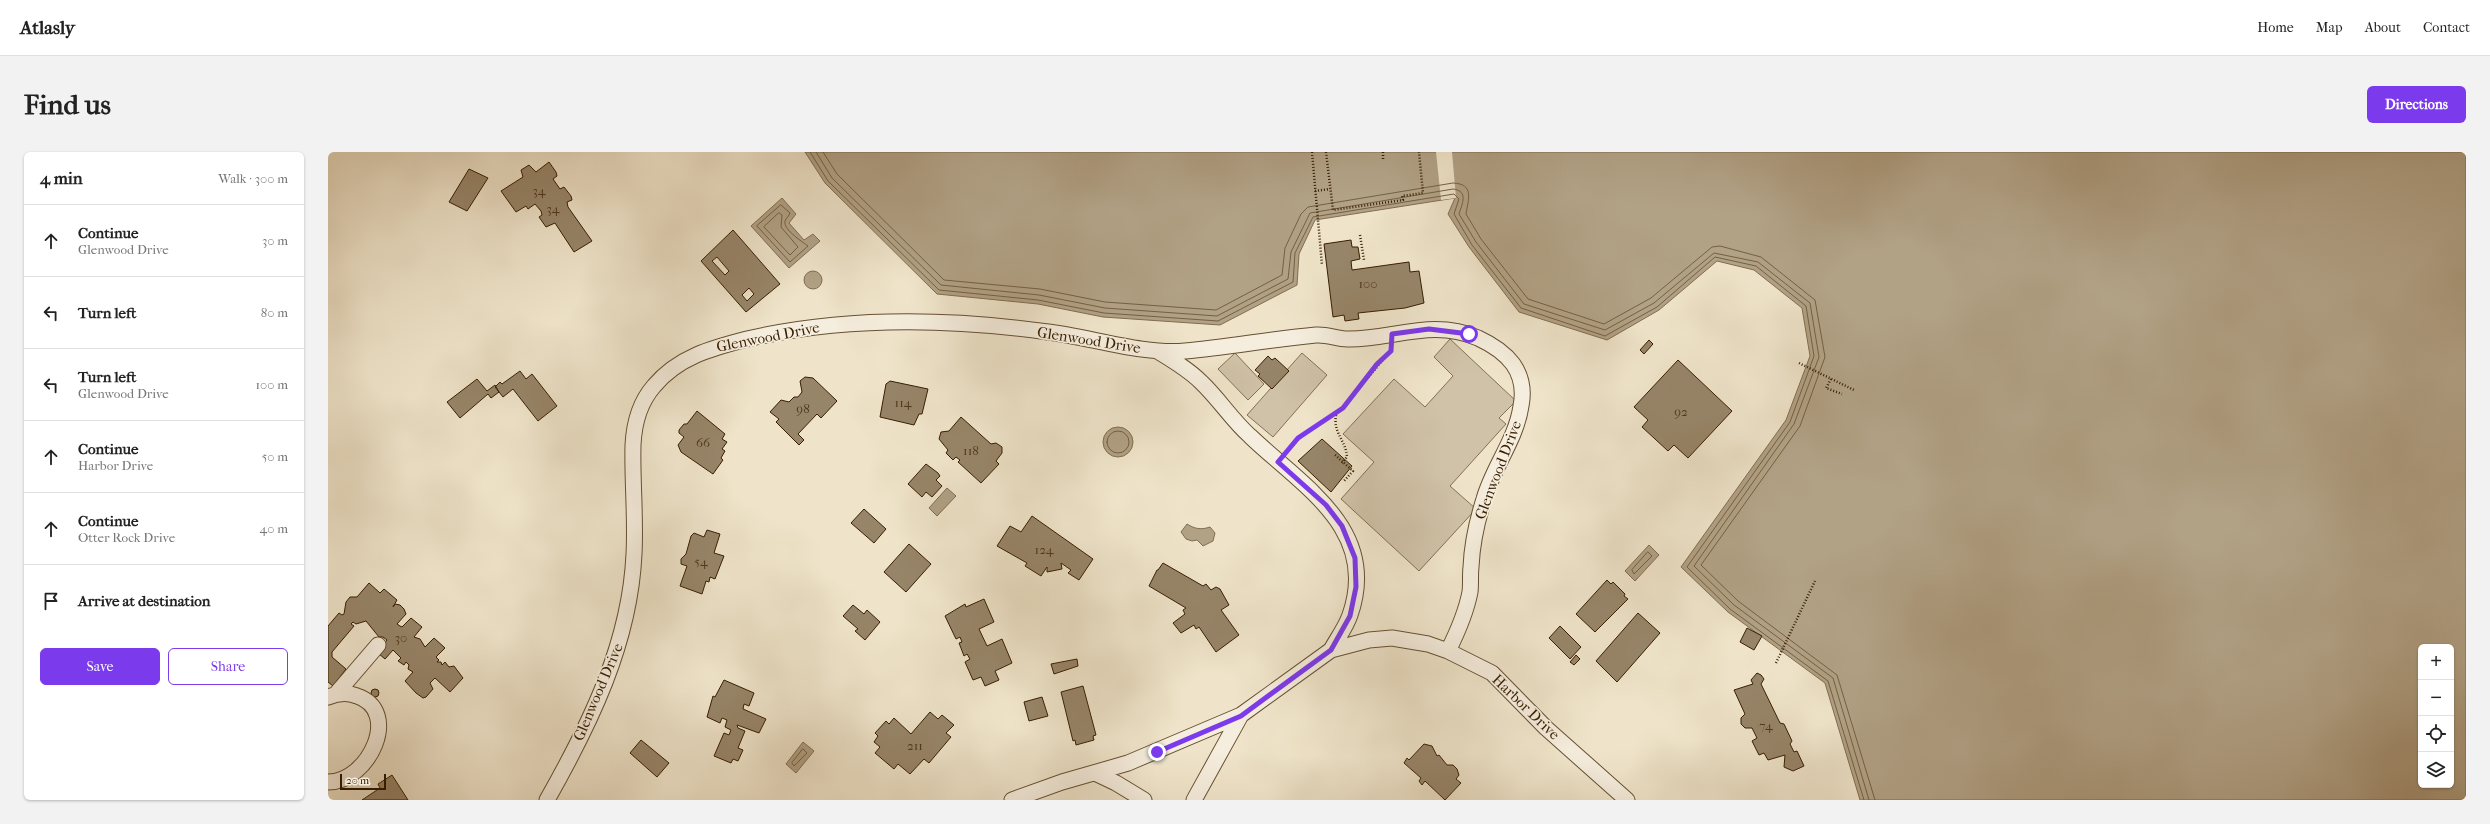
<!DOCTYPE html>
<html lang="en">
<head>
<meta charset="utf-8">
<style>
  body { margin:0; font-family:"IM FELL French Canon",serif; background:#f2f2f2; color:#222 }
  .controls { position:absolute; right:12px; bottom:12px; display:grid; overflow:hidden; border-radius:6px; box-shadow:0 1px 3px #0004 }
  .controls button { width:36px; height:36px; display:grid; place-items:center; padding:0; border:0; border-bottom:1px solid #e0e0e0; background:#fff; color:#222; font:20px sans-serif }
  .scale { position:absolute; left:12px; bottom:10px; width:46px; box-sizing:border-box; padding-left:4px; border:2px solid #381e00; border-top:0; font-size:11px; line-height:14px; white-space:nowrap; color:#381e00; -webkit-text-stroke:3px #f5eddd; paint-order:stroke }
  .stop { position:absolute; width:12px; height:12px; margin:-9px; border:3px solid #7c3aed; border-radius:50%; background:#fff }
  .stop.end { background:#7c3aed; border-color:#fff; box-shadow:0 1px 4px #0008 }
  .list { margin:0; padding:0; list-style:none }
  h2 { display:flex; justify-content:space-between; align-items:center; height:52px; margin:0; padding:0 16px; font-size:17px }
  h2 small { font-size:13px; font-weight:400; color:#767676 }
  .list li { display:grid; grid-template-columns:26px 1fr auto; gap:12px; align-items:center; box-sizing:border-box; height:72px; padding:0 16px; border-top:1px solid #e0e0e0 }
  .list b { display:block; font-size:15px; white-space:nowrap }
  .list p { margin:0; font-size:13px; white-space:nowrap; color:#767676 }
  .list em { font-size:13px; font-style:normal; color:#767676 }
  .actions { display:flex; gap:8px; padding:12px 16px }
  .actions a { flex:1; padding:9px 0; border:1px solid #7c3aed; border-radius:6px; text-align:center; font-size:14px; color:#7c3aed }
  .actions .main { background:#7c3aed; color:#fff }
  .icon { flex:none; width:22px; height:22px; fill:none; stroke:currentColor; stroke-width:2; stroke-linecap:round; stroke-linejoin:round }
  .map { position:relative; flex:none; width:2138px; height:648px; overflow:hidden; border-radius:6px }
  header { display:flex; align-items:center; gap:24px; box-sizing:border-box; height:56px; padding:0 20px; background:#fff; border-bottom:1px solid #e0e0e0 }
  header strong { font-size:19px }
  nav { display:flex; gap:22px; margin-inline-start:auto; font-size:14px }
  .intro { display:flex; align-items:center; justify-content:space-between; box-sizing:border-box; height:96px; padding:0 24px }
  h1 { margin:0; font-size:28px }
  .button { padding:10px 18px; border-radius:6px; background:#7c3aed; color:#fff; font-size:14px; font-weight:700 }
  main { display:flex; gap:24px; padding:0 24px }
  aside { flex:1; background:#fff; border-radius:6px; box-shadow:0 1px 3px #0004 }
  .map>svg:first-child { display:block }
  .green { fill:#d0c2a8; stroke:#847054 }
  .water { fill:#b1a185; stroke:#816d50; fill-rule:evenodd }
  .pier { fill:#efe4ca }
  .lines { fill:none; stroke-linecap:round; stroke-linejoin:round }
  .shore { stroke:#746042; stroke-width:1 }
  .building { fill:#978569; stroke:#381e00; fill-rule:evenodd }
  .minor-casing { stroke:#665032; stroke-width:17 }
  .path { stroke:#381e00; stroke-width:2.5; stroke-dasharray:1 2; stroke-linecap:butt }
  .minor { stroke:#f5eddd; stroke-width:15 }
  .route { stroke:#7c3aed; stroke-width:5 }
  .labels { text-anchor:middle; stroke-width:3.5; stroke-linejoin:round; paint-order:stroke }
  .number-label { font-size:13px; fill:#50381a }
  .street-label { font-size:15px; fill:#381e00; stroke:#f5eddd }
</style>
</head>
<body>
<header>
<strong>Atlasly</strong>
<nav><a>Home</a><a>Map</a><a>About</a><a>Contact</a></nav>
</header>
<div class="intro"><h1>Find us</h1><a class="button">Directions</a></div>
<main>
<aside>
<h2>4 min<small>Walk · 300 m</small></h2>
<ul class="list">
<li><svg class="icon" aria-label="ahead" viewBox="0 0 24 24"><path d="M12 20V5M6 11l6-6 6 6"/></svg><div><b>Continue</b><p>Glenwood Drive</p></div><em>30 m</em></li>
<li><svg class="icon" aria-label="left" viewBox="0 0 24 24"><path d="M17 20v-9H6M10 6l-5 5 5 5"/></svg><div><b>Turn left</b></div><em>80 m</em></li>
<li><svg class="icon" aria-label="left" viewBox="0 0 24 24"><path d="M17 20v-9H6M10 6l-5 5 5 5"/></svg><div><b>Turn left</b><p>Glenwood Drive</p></div><em>100 m</em></li>
<li><svg class="icon" aria-label="ahead" viewBox="0 0 24 24"><path d="M12 20V5M6 11l6-6 6 6"/></svg><div><b>Continue</b><p>Harbor Drive</p></div><em>50 m</em></li>
<li><svg class="icon" aria-label="ahead" viewBox="0 0 24 24"><path d="M12 20V5M6 11l6-6 6 6"/></svg><div><b>Continue</b><p>Otter Rock Drive</p></div><em>40 m</em></li>
<li><svg class="icon" aria-label="arrive" viewBox="0 0 24 24"><path d="M6 21V4h12l-3 4 3 4H6"/></svg><div><b>Arrive at destination</b></div></li>
</ul>
<div class="actions"><a class="main">Save</a><a>Share</a></div>
</aside>
<div class="map">
<svg width="2138" height="648" viewBox="0 0 2138 648">
  <rect width="100%" height="100%" fill="#efe4ca"/>
  <filter id="stains"><feTurbulence type="fractalNoise" baseFrequency=".005" numOctaves="4"/><feColorMatrix values="0 0 0 0 .2 0 0 0 0 .09 0 0 0 0 .02 0 0 0 .5 -.17"/></filter>
  <radialGradient id="worn" r=".72"><stop offset=".6" stop-color="#630" stop-opacity="0"/><stop offset="1" stop-color="#630" stop-opacity=".3"/></radialGradient>
  <path class="green" d="M1122 187 1188 249 1171 266 1178 272 1122 334 1148 357 1091 419 1013 347 1046 310 1015 282 1066 227 1097 255 1125 224 1106 205Z
    M907 201 936 232 920 248 890 217Z
    M974 201 999 223 945 285 919 263Z"/>
  <path class="water" d="M477 0H2138V648H1532L1497 531 1400 460 1353 415 1458 268 1482 204 1474 156 1426 118 1389 109 1331 158 1279 188 1191 160 1141 95 1120 62 1127 46 987 68 971 102 969 133 892 173 775 165 710 152 609 142 497 31ZM2093 495H2123V633H2093Z
    M454 46 468 62 461 71 476 88 485 82 492 89 461 116 423 74Z
    M476 128a9 9 0 1 1 18 0a9 9 0 1 1-18 0Z
    M775 290a15 15 0 1 1 30 0a15 15 0 1 1-30 0Z
    M619 336 628 344 609 364 601 356Z
    M859 372C867 377 873 378 882 375L887 381 885 389 875 394 869 388 864 389 858 387 853 380Z
    M1321 393 1331 403 1307 429 1297 419Z
    M475 590 486 599 468 621 458 612Z"/>
  <path class="pier" d="M1108 0H1124L1128 46 1113 48Z"/>
  <g class="lines">
    <path class="shore" d="M482 0 500 29 611 138 710 148 776 161 890 169 965 130 967 101 985 65 1126 42 1131 47 1126 62 1144 93 1193 156 1277 184 1329 155 1387 105 1428 114 1478 154 1486 204 1462 270 1359 415 1402 457 1500 529 1536 648
      M488 0 504 26 613 133 711 143 777 156 889 164 960 127 963 100 982 61 1125 37C1141 39 1134 52 1131 62L1148 90 1196 152 1277 178 1326 151 1386 101 1430 110 1482 151 1491 205 1466 272 1366 414 1406 453 1505 526 1541 648
      M495 0 509 22 616 128 712 137 777 150 888 158 954 123 957 96 973 62 980 55 1125 31C1147 32 1140 48 1138 62L1153 87 1200 147 1276 172 1323 146 1384 95 1392 94 1433 105 1487 148 1497 205 1472 274 1373 413 1410 449 1509 523 1547 648
      M453 53 462 61C461 64 458 66 457 69 455 78 475 90 480 94L462 110 429 74Z
      M451 61 454 63 453 75 470 95 462 103 436 75Z
      M779 290a11 11 0 1 1 22 0a11 11 0 1 1-22 0Z
      M1320 400 1324 404 1306 422 1304 418Z
      M475 597 479 601 466 614 464 611Z"/>
  </g>
  <path class="building" d="M221 10 228 20 229 24 225 27 232 37 236 35 243 44 244 48 239 50 240 55 264 89 246 100 227 71 218 75 211 65 214 63 213 59 207 52 200 57 198 54 188 60 173 39 195 25 193 18 201 13 208 20Z
    M141 17 160 26 139 59 121 50Z
    M405 78 452 132 418 160 373 109ZM389 105 401 119 397 123 384 109ZM421 136 426 142 419 149 414 143Z
    M1023 88 1024 95H1030L1032 107 1023 109 1024 118 1081 110 1082 120 1091 119 1096 151 1077 156 1030 161 1031 167 1017 169 1016 163 1005 165 996 92Z
    M1321 188 1325 192 1316 202 1312 198Z
    M940 204 944 208 947 206 961 219 944 237 930 224 932 222 927 218Z
    M1350 208 1404 259 1360 306 1346 293 1340 299 1314 275 1320 268 1306 255Z
    M192 219 198 227 204 222 229 254 210 269 185 237 175 245 167 235 172 230 174 232Z
    M477 225 485 226 509 249 493 266 489 262 470 282 476 288 471 293 448 270 451 267 442 260 453 248 461 250 466 245H470L474 240 472 229Z
    M149 227 159 239 167 233 171 240 163 246 160 242 132 266 119 250Z
    M562 229 600 237 594 262H591L586 273 552 265 558 232Z
    M369 259 397 282 394 287 399 290 394 297 397 299 393 306 395 308 385 322 353 300 350 293 356 285 351 281V278L356 272H359Z
    M633 265 663 292 668 291 674 295V301L668 309 671 312 653 331 630 310 632 308 628 305 625 308 618 301 620 298 611 287 613 280 621 279Z
    M994 287 1024 314 1003 340 970 309Z
    M598 312 610 321 612 324 608 328 614 334 604 345 598 340 594 345 580 332Z
    M536 357 558 377 546 391 523 371Z
    M704 364 765 407 751 428 740 421 743 418 733 411 734 417 719 420V415L713 424 697 414 699 411 669 394 682 374 693 380Z
    M379 378 392 382 386 401 396 404 387 427 382 425 381 430 378 429 374 442 352 434 359 414 353 412V407L358 402 363 384 366 381 376 385Z
    M581 392 603 412 578 440 556 420Z
    M835 411 875 434 878 432 883 438 888 435 892 437 901 453 893 458 911 483 888 500 871 475 868 477 866 473 853 481 845 471 857 462 855 458 858 456 821 434 829 418H830Z
    M1279 428 1283 432 1285 430 1297 442 1296 444 1300 447 1267 480 1248 462Z
    M41 431 52 441 56 437 69 448 65 455 67 452 72 453 76 457 78 462 69 472 72 474 74 475 83 466 94 475 86 485 92 487 97 495 106 486 117 496 108 505 111 508 109 510H113L114 513 117 510 121 515 126 514 135 526 122 540 107 526 102 531 105 537 98 545 95 546 88 541 77 529 85 520 80 517 81 513 78 510 76 513 70 509 73 506 65 498 57 507 50 501 59 488 55 485H51L38 469 28 472 25 470 23 472 26 474 4 500V505L18 517 5 534 0 530V474L11 461 14 463 16 462 18 450 22 445H29Z
    M656 447 666 470 651 477 659 494 674 487 684 511 667 519 671 528 657 534 653 525 645 528 637 510 642 507 639 502 636 504 631 491 634 490 632 485 628 487 617 464 637 452 638 455Z
    M525 453 536 462 539 458 552 470 537 488 527 479 530 477 515 464Z
    M1310 461 1332 481 1289 530 1268 509Z
    M1232 474 1253 495 1242 507 1221 486Z
    M1419 476 1434 484 1426 498 1412 490Z
    M1248 503 1252 507 1246 513 1242 510Z
    M749 507 750 514 726 522 723 512Z
    M1429 521 1433 523 1436 527 1433 532 1452 571 1456 572 1464 589 1462 592 1466 600 1469 599 1476 614 1465 619 1456 615 1457 603 1440 608 1436 601 1431 603 1424 589 1429 586 1424 576H1417L1413 572V566L1417 562 1406 538 1425 532 1423 528Z
    M396 528 426 541 421 554 416 552 415 557 438 567 431 581 409 573 410 576 417 579 410 596 415 598 410 609 405 607 403 611 386 604 396 581 401 583 403 578 397 575 399 568 394 566 392 571 379 565 385 544 387 545Z
    M755 534 768 583 765 584 766 588 748 593 747 588 745 589 733 540Z
    M43 541a4 4 0 1 1 8 0a4 4 0 1 1-8 0Z
    M714 545 720 564 701 569 696 550Z
    M602 560 610 567 614 563 626 573 618 581 623 585 601 611 596 607 582 622 570 612 566 617 547 601 552 595 546 590 550 584 547 581 558 569 561 572 566 566 583 582Z
    M313 588 341 611 329 625 302 601Z
    M1096 592 1104 594 1109 604 1111 603 1119 613H1125L1129 617 1131 623 1128 627 1133 631 1117 648 1097 629 1094 633 1091 629 1093 626 1076 611 1079 606 1081 608Z
    M64 623 80 648H34L52 636 50 632Z"/>
  <g class="lines">
    <g class="minor-casing">
      <path id="minor" d="M831 200C846 209 861 218 873 230 891 247 904 268 922 284 974 334 1052 377 1022 463 1018 475 1009 487 1003 498
        M8 542 50 493
        M0 545C10 541 19 540 29 544 74 559 41 630 0 630
        M767 621 788 631 816 648
        M219 648C262 572 302 491 306 402 308 365 304 329 305 293 306 272 312 250 326 234 350 205 384 196 419 187 518 164 620 166 720 180 762 185 816 203 857 199 901 195 944 187 988 183 999 182 1009 187 1019 187 1065 188 1103 166 1150 186 1163 192 1176 200 1185 212 1194 225 1196 239 1193 254 1188 288 1165 315 1156 347 1149 369 1144 392 1143 415 1142 423 1143 432 1142 440 1138 461 1130 479 1120 499
        M684 648 734 630 800 611 913 563 1003 498 1041 488 1064 486 1100 492 1120 499 1164 521 1218 576 1299 648
        M866 648 913 563"/>
    </g>
    <path class="path" d="M984 0 994 113
      M998 0 1005 58 1075 48 1074 44 1095 41 1091 0
      M1055 0V8
      M987 39 1002 37
      M1032 83 1036 108
      M1471 211 1526 238
      M1503 227 1498 236 1514 242
      M1008 263C1005 282 1018 288 1019 305L1013 312
      M959 299 976 282 1015 256 1063 198
      M1007 303 1025 319 1015 330
      M1448 511 1487 429"/>
    <use href="#minor" class="minor"/>
  </g>
  <g class="lines">
    <path class="route" d="M829 600 913 564 936 547 1003 498 1022 464 1028 435 1027 406 1014 374 998 353 950 310 970 286 1015 256 1049 212 1063 199 1064 182 1101 177 1141 182"/>
  </g>
  <g class="labels">
    <g class="number-label">
      <text x="211" y="43">34</text>
      <text x="225" y="61">34</text>
      <text x="1040" y="136">100</text>
      <text x="575" y="255">114</text>
      <text x="475" y="261">98</text>
      <text x="1353" y="264">92</text>
      <text x="375" y="295">66</text>
      <text x="643" y="303">118</text>
      <text x="716" y="402">124</text>
      <text x="373" y="414">54</text>
      <text x="73" y="490">30</text>
      <text x="1438" y="578">74</text>
      <text x="587" y="598">211</text>
    </g>
    <g class="street-label">
      <text transform="translate(440 185) rotate(-11)" y="5">Glenwood Drive</text>
      <text transform="translate(761 188) rotate(9)" y="5">Glenwood Drive</text>
      <text transform="translate(1170 318) rotate(-69)" y="5">Glenwood Drive</text>
      <text transform="translate(270 540) rotate(-67)" y="5">Glenwood Drive</text>
      <text transform="translate(1198 555) rotate(44)" y="5">Harbor Drive</text>
    </g>
  </g>
  <rect width="100%" height="100%" filter="url(#stains)"/>
  <rect width="100%" height="100%" fill="url(#worn)"/>
</svg>
<div class="controls">
<button>+</button>
<button>−</button>
<button><svg class="icon" aria-label="locate" viewBox="0 0 24 24"><circle cx="12" cy="12" r="6"/><path d="M12 2v4M12 18v4M2 12h4M18 12h4"/></svg></button>
<button><svg class="icon" aria-label="layers" viewBox="0 0 24 24"><path d="M12 4l9 5-9 5-9-5zM3 14l9 5 9-5"/></svg></button>
</div>
<div class="scale">20 m</div>
<div class="stop" style="left:1141px;top:182px"></div>
<div class="stop end" style="left:829px;top:600px"></div>
</div>
</main>
</body>
</html>
